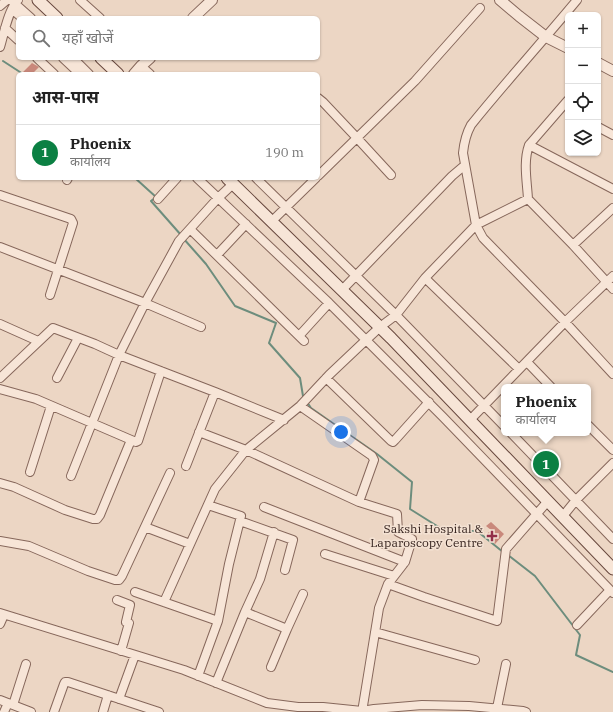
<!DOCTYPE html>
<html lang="hi">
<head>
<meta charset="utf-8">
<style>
  body { margin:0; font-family:"IBM Plex Serif","Noto Sans Devanagari",serif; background:#f2f2f2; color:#222 }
  .controls { position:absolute; right:12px; top:12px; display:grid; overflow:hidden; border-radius:6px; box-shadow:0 1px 3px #0004 }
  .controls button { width:36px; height:36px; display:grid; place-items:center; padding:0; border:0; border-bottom:1px solid #e0e0e0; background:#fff; color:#222; font:20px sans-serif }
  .you { position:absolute; left:341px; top:432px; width:14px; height:14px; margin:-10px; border:3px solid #fff; border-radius:50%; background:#1a73e8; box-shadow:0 0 0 6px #1a73e833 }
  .badge { display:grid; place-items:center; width:26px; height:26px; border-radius:50%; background:#0b8043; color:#fff; font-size:13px; font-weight:700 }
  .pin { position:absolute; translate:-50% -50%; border:2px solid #fff; box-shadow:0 1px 4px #0006 }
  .popup { position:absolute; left:501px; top:384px; width:90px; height:52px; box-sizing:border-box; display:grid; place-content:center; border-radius:6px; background:#fff; filter:drop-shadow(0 1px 3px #0005); font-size:13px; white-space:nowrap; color:#767676 }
  .popup b { font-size:15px; color:#222 }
  .popup::after { content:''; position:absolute; left:50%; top:100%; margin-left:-8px; border:8px solid transparent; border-top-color:#fff }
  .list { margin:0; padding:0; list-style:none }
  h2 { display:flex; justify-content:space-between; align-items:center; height:52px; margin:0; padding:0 16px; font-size:17px }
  h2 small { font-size:13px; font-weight:400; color:#767676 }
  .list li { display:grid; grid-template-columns:26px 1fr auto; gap:12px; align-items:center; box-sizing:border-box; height:56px; padding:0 16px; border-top:1px solid #e0e0e0 }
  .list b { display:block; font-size:15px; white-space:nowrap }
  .list p { margin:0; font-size:13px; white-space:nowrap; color:#767676 }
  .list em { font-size:13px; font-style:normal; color:#767676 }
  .icon { flex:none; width:22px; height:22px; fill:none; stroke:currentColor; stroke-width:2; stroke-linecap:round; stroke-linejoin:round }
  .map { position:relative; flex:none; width:613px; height:712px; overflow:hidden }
  .search { position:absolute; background:#fff; box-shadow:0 1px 3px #0004; left:16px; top:16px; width:304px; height:44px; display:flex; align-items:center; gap:10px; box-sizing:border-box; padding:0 14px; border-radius:6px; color:#767676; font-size:15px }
  .panel { position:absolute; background:#fff; box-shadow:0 1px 3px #0004; left:16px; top:72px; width:304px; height:108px; border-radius:6px }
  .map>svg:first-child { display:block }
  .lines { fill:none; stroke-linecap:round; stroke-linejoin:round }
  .stream { stroke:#6d8d7d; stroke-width:2 }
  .building { fill:#c9887b }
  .minor-casing { stroke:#86675b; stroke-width:10 }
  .tertiary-casing { stroke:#86675b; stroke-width:12 }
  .secondary-casing { stroke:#68483e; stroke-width:13 }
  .minor { stroke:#f7e5d7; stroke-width:8 }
  .tertiary { stroke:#f7e5d7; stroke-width:10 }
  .secondary { stroke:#f7e5d7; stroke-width:11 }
  .poi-dot { fill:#922e48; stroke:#f4e2d3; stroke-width:1.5 }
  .labels { text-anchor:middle; stroke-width:3; stroke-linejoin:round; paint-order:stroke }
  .poi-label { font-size:12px; fill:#36241f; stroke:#f4e2d3; text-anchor:end }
</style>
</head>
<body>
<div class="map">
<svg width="613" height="712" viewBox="0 0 613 712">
  <rect width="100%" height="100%" fill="#ecd6c4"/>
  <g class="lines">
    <path class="stream" d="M3 61 23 74
      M135 178 156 197 151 201 181 235
      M183 238 206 264 235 306 276 323 269 343 300 378 303 396 305 399
      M307 402 311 408 377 454 412 482 410 509 445 531H477L503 552
      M508 555 535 576 580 635 576 655 613 672"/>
  </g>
  <path class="building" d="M32 63 39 67 32 74H21Z
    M491 522 504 534 495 544 486 535 491 530 486 526Z"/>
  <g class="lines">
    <g class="minor-casing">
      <path id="minor" d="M80 0 100 18
        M577 0C542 42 505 83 471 125 466 134 464 143 463 153L476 225 483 238 565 322 613 374
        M12 1 31 18
        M0 6 7 0
        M12 9 22 18
        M5 28 18 40
        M0 47C4 34 8 10 18 0
        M37 58 54 74
        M63 58 80 74
        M73 58 89 74
        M141 66 150 74
        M318 98 323 102 357 138 391 175
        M598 127 613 135
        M529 145 613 189
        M318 176 415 81 480 8
        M197 178 329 303 443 417 613 593
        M256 178 396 315 504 426
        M67 180 68 178
        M0 195 71 219 73 223 50 295
        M158 199 177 178
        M528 199 573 245 613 289
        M272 221 316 178
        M190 229 304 341
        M573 245 613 208
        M0 247 145 303 201 327
        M217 255 246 224
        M425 278 519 369
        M342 290 452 176 465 165
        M0 324 38 341
        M299 336 329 303
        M527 362 551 387
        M0 378 53 328 95 344 119 355 215 392
        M57 378 78 338
        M326 378 391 441 393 442 395 440 429 402
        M0 389 36 399 136 442 138 441 161 371
        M300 406 372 456 374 460 359 502
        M470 420 565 322 613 276
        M588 425 613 450
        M199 432 246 450 359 502 397 514 398 532 412 539 405 562 388 584 379 608 362 712
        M511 433 613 539
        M186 466 215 392 284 420
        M30 472 51 406
        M71 476 119 355 145 303 179 241 218 198 233 184
        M0 483 14 487 65 510 93 519H97L100 515 131 440
        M264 507 405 562
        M563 516 576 500 613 463
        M240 521 293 540 285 570
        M145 527 190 544
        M0 541 29 546 88 571 115 580H119L122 576 170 473
        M325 554 394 576
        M388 584 424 597 497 621 506 549 548 501
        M135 592 218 621 229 564 241 516 208 505
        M117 600 130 605 126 622 129 623 121 651
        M164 602 215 489 246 450 300 406 329 375 366 340 380 327 396 315 425 278 476 225 528 199C527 181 523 162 529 145L568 100
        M245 612 287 629
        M0 613 184 670 267 703 298 707H323L362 711 374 709 422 705 469 706 523 711 526 712
        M0 624 4 615
        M577 625 610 590
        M375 632 475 660
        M271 667 287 629 303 594
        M198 676 218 621
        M216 683 245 612 260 579 274 532
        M119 699 135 655
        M0 700 31 712
        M13 705 26 664
        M497 708 506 664
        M4 712 8 703
        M54 712 64 684 65 682H68L159 712
        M103 712 108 695"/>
    </g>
    <g class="tertiary-casing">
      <path id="tertiary" d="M500 0 519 16 546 37 568 48
        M193 18 212 0
        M598 63 613 71
        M134 74 141 66 150 58"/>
    </g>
    <g class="secondary-casing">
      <path id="secondary" d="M38 0 57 18
        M101 58 118 74
        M227 178 391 338 613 569"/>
    </g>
    <use href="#minor" class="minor"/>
    <use href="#tertiary" class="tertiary"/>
    <use href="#secondary" class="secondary"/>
  </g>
  <path class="poi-dot" d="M490 530h4v4h4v4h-4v4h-4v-4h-4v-4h4z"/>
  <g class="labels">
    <g class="poi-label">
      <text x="483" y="533">Sakshi Hospital &amp;<tspan x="483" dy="14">Laparoscopy Centre</tspan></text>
    </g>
  </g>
</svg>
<div class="controls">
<button>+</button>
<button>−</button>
<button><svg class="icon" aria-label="locate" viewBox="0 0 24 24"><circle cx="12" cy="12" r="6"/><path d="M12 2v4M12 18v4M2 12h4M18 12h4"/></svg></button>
<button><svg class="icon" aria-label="layers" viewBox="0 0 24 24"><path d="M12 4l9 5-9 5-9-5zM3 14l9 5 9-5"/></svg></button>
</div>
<div class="you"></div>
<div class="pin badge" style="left:546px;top:464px">1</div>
<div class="popup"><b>Phoenix</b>कार्यालय</div>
<div class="search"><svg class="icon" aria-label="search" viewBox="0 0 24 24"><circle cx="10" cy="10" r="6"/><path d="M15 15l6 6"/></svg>यहाँ खोजें</div>
<section class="panel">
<h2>आस-पास<small></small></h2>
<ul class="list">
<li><span class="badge">1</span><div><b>Phoenix</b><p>कार्यालय</p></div><em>190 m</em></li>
</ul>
</section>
</div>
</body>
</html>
